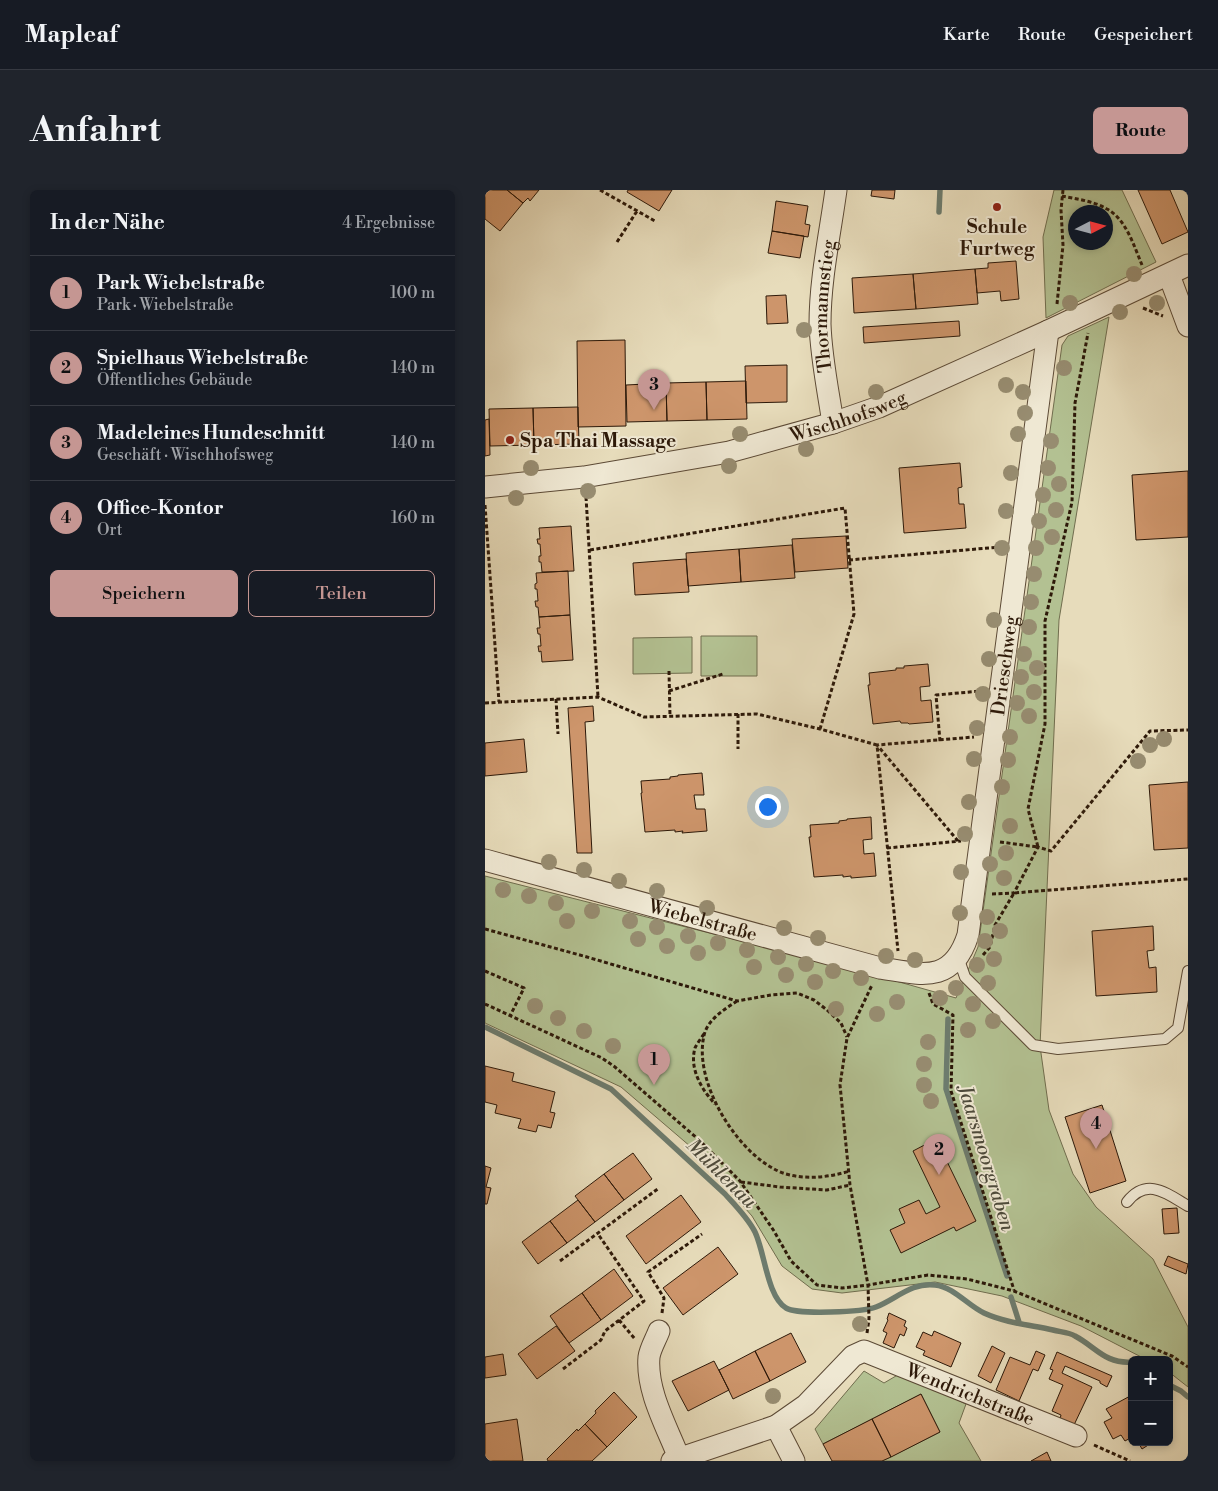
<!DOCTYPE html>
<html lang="de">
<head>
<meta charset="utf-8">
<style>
  body { margin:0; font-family:"Libre Bodoni",serif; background:#20242c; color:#f1f3f6 }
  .controls { position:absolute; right:15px; bottom:15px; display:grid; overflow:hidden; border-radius:8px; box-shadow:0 2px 8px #0003 }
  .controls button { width:45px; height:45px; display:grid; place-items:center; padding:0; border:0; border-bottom:1px solid #363941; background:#171b24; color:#f1f3f6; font:25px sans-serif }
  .compass { position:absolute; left:583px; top:15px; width:45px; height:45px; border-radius:50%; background:#171b24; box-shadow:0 2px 8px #0003; rotate:84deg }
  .you { position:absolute; left:282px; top:616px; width:18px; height:18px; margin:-12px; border:4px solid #fff; border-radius:50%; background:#1a73e8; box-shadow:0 0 0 8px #1a73e833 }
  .badge { display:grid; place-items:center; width:32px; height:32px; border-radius:50%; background:#c59692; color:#111; font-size:16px; font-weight:700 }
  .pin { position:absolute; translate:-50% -41px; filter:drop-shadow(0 1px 2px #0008) }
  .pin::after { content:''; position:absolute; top:26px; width:18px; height:15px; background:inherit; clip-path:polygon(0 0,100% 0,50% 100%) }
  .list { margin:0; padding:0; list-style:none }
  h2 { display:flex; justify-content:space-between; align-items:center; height:65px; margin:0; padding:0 20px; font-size:21px }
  h2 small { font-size:16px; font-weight:400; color:#9ea1a6 }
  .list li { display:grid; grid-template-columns:32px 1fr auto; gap:15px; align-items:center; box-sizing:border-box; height:75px; padding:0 20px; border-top:1px solid #363941 }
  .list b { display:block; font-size:19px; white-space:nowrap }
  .list p { margin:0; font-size:16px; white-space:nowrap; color:#9ea1a6 }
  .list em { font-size:16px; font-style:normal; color:#9ea1a6 }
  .actions { display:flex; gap:10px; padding:15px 20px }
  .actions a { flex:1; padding:11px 0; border:1px solid #c59692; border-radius:8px; text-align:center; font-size:18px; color:#c59692 }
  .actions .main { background:#c59692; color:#111 }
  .map { position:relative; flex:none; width:703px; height:1271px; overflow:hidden; border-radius:8px }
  header { display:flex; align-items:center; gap:30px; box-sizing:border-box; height:70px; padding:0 25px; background:#171b24; border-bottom:1px solid #363941 }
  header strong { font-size:24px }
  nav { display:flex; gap:28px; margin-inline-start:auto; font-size:18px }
  .intro { display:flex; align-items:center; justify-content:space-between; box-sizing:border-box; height:120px; padding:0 30px }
  h1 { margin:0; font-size:35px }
  .button { padding:12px 22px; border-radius:8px; background:#c59692; color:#111; font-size:18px; font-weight:700 }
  main { display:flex; gap:30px; padding:0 30px }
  aside { flex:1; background:#171b24; border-radius:8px; box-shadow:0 2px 8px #0003 }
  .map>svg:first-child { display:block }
  .green { fill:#b3c192; stroke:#706d4e; fill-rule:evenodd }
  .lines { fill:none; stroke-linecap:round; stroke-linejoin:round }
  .stream { stroke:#6d7b6d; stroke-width:5.5 }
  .building { fill:#cd956b; stroke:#2d1909 }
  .service-casing { stroke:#5c4a36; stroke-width:12 }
  .minor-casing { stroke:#5c4a36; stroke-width:23 }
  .path { stroke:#2d1909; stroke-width:3; stroke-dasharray:4 2.5; stroke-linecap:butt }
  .service { stroke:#efe8d3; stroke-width:10 }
  .minor { stroke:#efe8d3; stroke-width:21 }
  .tree { fill:#978c70 }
  .poi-dot { fill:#8f2418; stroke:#efe8d3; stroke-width:2 }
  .labels { text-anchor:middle; stroke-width:4; stroke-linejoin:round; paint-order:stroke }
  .poi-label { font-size:19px; font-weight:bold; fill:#2d1909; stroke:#efe8d3 }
  .street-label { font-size:19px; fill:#2d1909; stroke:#efe8d3 }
  .water-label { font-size:20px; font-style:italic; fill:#4d4a3b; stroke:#efe8d3 }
</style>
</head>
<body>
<header>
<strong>Mapleaf</strong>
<nav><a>Karte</a><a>Route</a><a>Gespeichert</a></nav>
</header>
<div class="intro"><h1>Anfahrt</h1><a class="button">Route</a></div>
<main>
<aside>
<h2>In der Nähe<small>4 Ergebnisse</small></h2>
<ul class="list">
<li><span class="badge">1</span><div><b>Park Wiebelstraße</b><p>Park · Wiebelstraße</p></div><em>100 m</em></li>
<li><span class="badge">2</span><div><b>Spielhaus Wiebelstraße</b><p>Öffentliches Gebäude</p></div><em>140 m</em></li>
<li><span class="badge">3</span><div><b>Madeleines Hundeschnitt</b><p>Geschäft · Wischhofsweg</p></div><em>140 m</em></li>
<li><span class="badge">4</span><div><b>Office-Kontor</b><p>Ort</p></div><em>160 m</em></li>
</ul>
<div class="actions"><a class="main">Speichern</a><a>Teilen</a></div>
</aside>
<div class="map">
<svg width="703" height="1271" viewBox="0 0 703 1271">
  <rect width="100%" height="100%" fill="#e7dcbb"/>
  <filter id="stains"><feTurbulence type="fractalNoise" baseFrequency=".004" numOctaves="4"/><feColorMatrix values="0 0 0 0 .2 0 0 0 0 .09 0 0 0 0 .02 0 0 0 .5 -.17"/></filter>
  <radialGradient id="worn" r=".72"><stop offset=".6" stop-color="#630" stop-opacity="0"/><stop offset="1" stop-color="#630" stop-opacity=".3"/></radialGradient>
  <path class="green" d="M569 0H637L671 72 561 128 558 47ZM590 22H620V52H590Z
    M624 127 574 430 555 856 564 920 588 984 611 1017 668 1069 703 1137V1197L684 1182V1170H662L596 1136 517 1106 450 1092 357 1103 327 1099 297 1076 267 1026 206 957 136 897 0 833V686L386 784 471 808 493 757 577 155 583 146Z
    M216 446H272V486H216Z
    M207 447V483L148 484V448Z
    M379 1181 399 1193 416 1183 481 1214 474 1233 496 1271H397L455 1242 436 1204 338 1254 330 1239Z"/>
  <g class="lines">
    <path class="stream" d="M454 22 455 0
      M463 829 461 899 522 1086
      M0 837 126 899 240 1004C251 1016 263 1028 270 1042 280 1063 282 1106 301 1118 313 1125 378 1122 391 1117 411 1109 427 1092 450 1095 469 1097 482 1115 499 1123 521 1133 545 1135 568 1140 575 1142 584 1142 590 1146 611 1157 620 1174 647 1172
      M526 1107 534 1132
      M684 1195 696 1201 703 1207"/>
  </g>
  <path class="building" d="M4 0H22L38 13 15 41 0 29V4Z
    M22 0H54L45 11 43 8 38 13Z
    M143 0H187L174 21 142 2Z
    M387 0H410L409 9 386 6Z
    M653 0H685L703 42 677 54Z
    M291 11 323 16 320 34 325 35 323 47 287 41Z
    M287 41 319 46 315 68 283 63Z
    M531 71 534 109 516 111 515 101 492 103 490 79 503 78V73Z
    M490 79 493 114 431 119 428 84Z
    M428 84 431 119 369 123 367 88Z
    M301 105 303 133 282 134 281 106Z
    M474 131 475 146 379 153 378 137Z
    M140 150 141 236 93 237 92 151Z
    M302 175V212L261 213 260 176Z
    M261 191 262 229 222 230 221 192Z
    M221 192 222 230 182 231 181 193Z
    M181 193 182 231 142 232 141 195Z
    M93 217 94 254 49 255 48 218Z
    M48 218 49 255 5 256 4 219Z
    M4 229 5 265 0 266V230Z
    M475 273 477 297 473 298 474 314H479L481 338 419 343 414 278Z
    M703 281V347L651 350 647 285Z
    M86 336 89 381 57 382 56 372H54V366H56L55 354H53L52 349H55L54 338Z
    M361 346 363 378 310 382 307 349Z
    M307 355 310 388 256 392 254 359Z
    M254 359 256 392 203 396 201 363Z
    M201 369 204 402 150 405 148 373Z
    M83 381 85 425 54 427 53 417H51L50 411H53L52 399H50V394L52 393 51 383Z
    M85 425 88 470 57 472 56 461 54 462 53 456H56L55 444H53L52 438H55L54 427Z
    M443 474 445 496 435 497 436 511 446 510 448 532 424 534 423 533H416L415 531 388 534 383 495H385L384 483 411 480V478H419V476Z
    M108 516 109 531 100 532 107 663H92L83 518Z
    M39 549 42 582 0 586V553Z
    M217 583 219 605H209L211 619H220L222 641 197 643 198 641 190 642V640L160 642 156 603H157L156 591 185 589V587L193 586V585Z
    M703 592V658L669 660 664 595Z
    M386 627 387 649 378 650 379 664 389 663 391 686 366 688V686L358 687V685L329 687 324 647H326L325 635 354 633V631L362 630V629Z
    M668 736 669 760 662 761 664 778 671 777 672 802 611 806 607 741Z
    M0 876 29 883 27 891 70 902 65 922 70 923 66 938 53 935 51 942 33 938 36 929 10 923 12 915 0 912Z
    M617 915 641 991 605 1003 580 927Z
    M451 949 491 1031 471 1041 469 1037 416 1063 405 1040 420 1033 414 1019 434 1010 441 1024 455 1017 428 961Z
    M148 963 167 989 139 1010 119 984Z
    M0 976 6 978 1 997 6 998 2 1014H0Z
    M119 984 139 1010 110 1032 90 1006Z
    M196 1005 216 1032 161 1074 141 1046Z
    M93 1010 110 1032 82 1053 65 1031Z
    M692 1018 694 1043 679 1044 677 1019Z
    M65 1031 82 1053 53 1074 37 1052Z
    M233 1057 253 1084 198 1125 178 1098Z
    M683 1066 703 1074 701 1084 679 1075Z
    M129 1079 148 1106 116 1130 97 1103Z
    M97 1103 116 1130 84 1153 65 1126Z
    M404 1123 421 1131 419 1136 422 1138 419 1146 415 1144 409 1158 398 1153 402 1143 398 1141 403 1130 402 1129Z
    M71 1136 90 1161 52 1189 33 1164Z
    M449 1141 476 1153 466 1177 438 1165 440 1161 431 1157 438 1142 447 1146Z
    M306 1143 321 1172 285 1191 270 1161Z
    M507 1156 520 1163 506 1193 493 1186Z
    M270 1161 285 1191 248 1209 234 1180Z
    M551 1161 560 1165 553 1181 548 1179 534 1211 511 1200 525 1167 545 1175Z
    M572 1162 627 1186 622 1197 615 1193V1191L580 1176 577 1183 607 1197 589 1235 575 1229 576 1225 567 1221 578 1195 564 1189 568 1180 565 1179Z
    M18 1164 21 1185 0 1188V1167Z
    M229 1171 244 1200 203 1221 187 1191Z
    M129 1202 152 1227 122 1257 100 1234 111 1223 110 1221Z
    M436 1204 455 1242 406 1267 387 1229Z
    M647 1205V1247L640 1251 636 1245 628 1249 619 1232 627 1228 621 1219Z
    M32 1229 38 1271H0V1234Z
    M387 1229 406 1267 397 1271H347L338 1254Z
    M100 1234 122 1257 107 1271H63L62 1269 92 1239 93 1241Z
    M653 1252H668L657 1259Z
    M562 1262 566 1271H546Z"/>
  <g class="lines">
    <g class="service-casing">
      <path id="service" d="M473 767 480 787 548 855 573 859 680 849 693 838 703 781
        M642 1012C662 987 681 1003 703 1016"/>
    </g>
    <g class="minor-casing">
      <g id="minor">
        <path d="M684 85 703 136"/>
        <path id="s1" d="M348 233C343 200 336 167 335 134 335 89 345 44 351 0"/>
        <path id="s2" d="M0 297 99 287 244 262 348 233 394 217 563 141 703 75"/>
        <path id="s3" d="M0 670 395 778C436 784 467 795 483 745L563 141"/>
        <path d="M174 1141C171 1149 165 1159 164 1167 161 1201 182 1237 194 1268"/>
        <path d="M291 1236 309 1271"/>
        <path id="s4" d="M187 1271 291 1236 321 1215 368 1166 379 1161 591 1246"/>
      </g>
    </g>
    <path class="path" d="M115 0 170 31
      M577 6C591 9 609 11 622 19 641 29 649 56 657 75
      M132 52 152 21
      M572 114 578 55 576 20 578 0
      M658 118 678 126
      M101 307 113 507
      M0 315 14 512
      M105 360 360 318 369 424 335 539
      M364 370 515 357
      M184 481 185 526
      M184 501 238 484
      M71 509 73 544
      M0 513 113 507 159 527 272 524 335 539 392 555 413 761
      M253 524V559
      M455 551 451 505 496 501
      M473 651 392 555 489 547
      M515 652 553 657 543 619 560 534V431L587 312 590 213 603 143
      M402 658 476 651
      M507 704 529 703 553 657 566 661 665 541 703 540
      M0 739 102 767 252 811 286 805 312 803 329 810 342 820 356 833 362 847
      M498 765 505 757 510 735 529 703 703 689
      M0 781 39 798 25 826
      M444 803 448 814 468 825 466 901 529 1100
      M252 811C240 819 225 828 220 842 205 890 255 970 301 984 323 990 344 987 365 981
      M0 814 117 868 130 877 213 949 255 991 289 1041 306 1071 332 1095 357 1098 383 1095 443 1085 482 1089 529 1101 687 1166 703 1177
      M219 844C216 848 212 854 210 858 204 879 217 900 230 914
      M256 992 295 997 342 1000 365 995
      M75 1071 174 998
      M177 1123 179 1108 163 1082 217 1044
      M134 1130 150 1149
      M382 1143 384 1129 383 1095 365 995 355 895 362 848 387 795
      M78 1179 116 1150 120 1141 159 1111 113 1044
      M609 1255 645 1271"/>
    <use href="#service" class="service"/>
    <use href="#minor" class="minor"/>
  </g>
  <g class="tree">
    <circle cx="649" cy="84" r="8"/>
    <circle cx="585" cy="113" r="8"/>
    <circle cx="672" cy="113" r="8"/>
    <circle cx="635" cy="122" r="8"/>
    <circle cx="319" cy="140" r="8"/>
    <circle cx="579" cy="178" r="8"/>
    <circle cx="521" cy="195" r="8"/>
    <circle cx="391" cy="202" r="8"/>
    <circle cx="538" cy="202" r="8"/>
    <circle cx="540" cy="223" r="8"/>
    <circle cx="255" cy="244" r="8"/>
    <circle cx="533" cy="244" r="8"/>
    <circle cx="566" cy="251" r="8"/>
    <circle cx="321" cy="259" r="8"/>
    <circle cx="244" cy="276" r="8"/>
    <circle cx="46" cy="278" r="8"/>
    <circle cx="563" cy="278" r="8"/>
    <circle cx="526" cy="283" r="8"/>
    <circle cx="574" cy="294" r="8"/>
    <circle cx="103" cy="301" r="8"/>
    <circle cx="558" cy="305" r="8"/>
    <circle cx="31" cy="308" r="8"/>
    <circle cx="571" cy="320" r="8"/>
    <circle cx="521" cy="321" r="8"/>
    <circle cx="554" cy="331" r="8"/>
    <circle cx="567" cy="347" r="8"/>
    <circle cx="517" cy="358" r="8"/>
    <circle cx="551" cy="358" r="8"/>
    <circle cx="549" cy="384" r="8"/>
    <circle cx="546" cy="412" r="8"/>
    <circle cx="509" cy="430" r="8"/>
    <circle cx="544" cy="437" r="8"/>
    <circle cx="539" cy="464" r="8"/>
    <circle cx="504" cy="469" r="8"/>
    <circle cx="552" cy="478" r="8"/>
    <circle cx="536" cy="487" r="8"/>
    <circle cx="549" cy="502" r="8"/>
    <circle cx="498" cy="504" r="8"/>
    <circle cx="532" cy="513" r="8"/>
    <circle cx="544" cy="526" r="8"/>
    <circle cx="492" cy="538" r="8"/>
    <circle cx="525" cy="547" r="8"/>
    <circle cx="679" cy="549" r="8"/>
    <circle cx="665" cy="555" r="8"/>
    <circle cx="489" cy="569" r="8"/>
    <circle cx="523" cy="570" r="8"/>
    <circle cx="653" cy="571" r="8"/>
    <circle cx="517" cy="597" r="8"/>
    <circle cx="484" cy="612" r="8"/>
    <circle cx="525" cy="636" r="8"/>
    <circle cx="480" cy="644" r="8"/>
    <circle cx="521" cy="663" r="8"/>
    <circle cx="64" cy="672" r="8"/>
    <circle cx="505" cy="674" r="8"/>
    <circle cx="99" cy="680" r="8"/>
    <circle cx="476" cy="682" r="8"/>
    <circle cx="519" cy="688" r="8"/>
    <circle cx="134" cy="691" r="8"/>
    <circle cx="18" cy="700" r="8"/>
    <circle cx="172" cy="701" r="8"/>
    <circle cx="44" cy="706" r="8"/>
    <circle cx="71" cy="713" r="8"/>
    <circle cx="222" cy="718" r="8"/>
    <circle cx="107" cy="721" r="8"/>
    <circle cx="475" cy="723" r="8"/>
    <circle cx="502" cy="727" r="8"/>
    <circle cx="82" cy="731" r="8"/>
    <circle cx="145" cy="731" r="8"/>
    <circle cx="172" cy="737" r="8"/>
    <circle cx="299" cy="738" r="8"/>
    <circle cx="515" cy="741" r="8"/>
    <circle cx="203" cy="746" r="8"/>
    <circle cx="333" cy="748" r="8"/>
    <circle cx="153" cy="749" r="8"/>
    <circle cx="500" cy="751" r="8"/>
    <circle cx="233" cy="753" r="8"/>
    <circle cx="182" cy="756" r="8"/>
    <circle cx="262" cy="760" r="8"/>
    <circle cx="213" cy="763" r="8"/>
    <circle cx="401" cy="766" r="8"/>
    <circle cx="293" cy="767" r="8"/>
    <circle cx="509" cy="769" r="8"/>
    <circle cx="430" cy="770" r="8"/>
    <circle cx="321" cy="774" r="8"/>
    <circle cx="492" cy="775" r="8"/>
    <circle cx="269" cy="777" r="8"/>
    <circle cx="348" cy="781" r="8"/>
    <circle cx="301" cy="785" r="8"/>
    <circle cx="376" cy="788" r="8"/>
    <circle cx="330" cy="792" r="8"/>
    <circle cx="503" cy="793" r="8"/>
    <circle cx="471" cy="798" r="8"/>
    <circle cx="455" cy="808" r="8"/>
    <circle cx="412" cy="812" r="8"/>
    <circle cx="488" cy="814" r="8"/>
    <circle cx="50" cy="816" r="8"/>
    <circle cx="351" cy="819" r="8"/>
    <circle cx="392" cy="824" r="8"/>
    <circle cx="73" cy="828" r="8"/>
    <circle cx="508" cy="831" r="8"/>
    <circle cx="483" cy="840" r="8"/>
    <circle cx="99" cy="841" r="8"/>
    <circle cx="443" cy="852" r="8"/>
    <circle cx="128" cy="856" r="8"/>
    <circle cx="167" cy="871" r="8"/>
    <circle cx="439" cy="874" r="8"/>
    <circle cx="439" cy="895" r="8"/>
    <circle cx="446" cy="911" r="8"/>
    <circle cx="375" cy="1134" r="8"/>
    <circle cx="288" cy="1206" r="8"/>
  </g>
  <g class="poi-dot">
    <circle cx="512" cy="17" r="5"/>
    <circle cx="25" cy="250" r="5"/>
  </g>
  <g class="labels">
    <g class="poi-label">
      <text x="512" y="43">Schule<tspan x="512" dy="22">Furtweg</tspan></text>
      <text x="35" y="257" text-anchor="start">Spa Thai Massage</text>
    </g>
    <g class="street-label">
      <text dy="7" stroke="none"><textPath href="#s1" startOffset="118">Thormannstieg</textPath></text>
      <text dy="7" stroke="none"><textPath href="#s2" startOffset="371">Wischhofsweg</textPath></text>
      <text dy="7" stroke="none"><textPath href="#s3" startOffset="789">Drieschweg</textPath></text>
      <text dy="7" stroke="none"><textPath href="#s3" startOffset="226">Wiebelstraße</textPath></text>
      <text dy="7" stroke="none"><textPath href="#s4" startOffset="341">Wendrichstraße</textPath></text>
    </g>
    <g class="water-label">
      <text transform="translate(502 968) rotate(73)" y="7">Jaarsmoorgraben</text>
      <text transform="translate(237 983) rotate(45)" y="7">Mühlenau</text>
    </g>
  </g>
  <rect width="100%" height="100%" filter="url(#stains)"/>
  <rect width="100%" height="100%" fill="url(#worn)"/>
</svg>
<div class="controls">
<button>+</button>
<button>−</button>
</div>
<svg class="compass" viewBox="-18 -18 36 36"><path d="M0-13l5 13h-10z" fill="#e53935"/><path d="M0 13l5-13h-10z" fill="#9ea1a6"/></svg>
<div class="you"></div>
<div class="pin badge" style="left:169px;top:895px">1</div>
<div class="pin badge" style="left:454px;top:985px">2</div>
<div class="pin badge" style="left:169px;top:220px">3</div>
<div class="pin badge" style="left:611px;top:959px">4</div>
</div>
</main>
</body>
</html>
